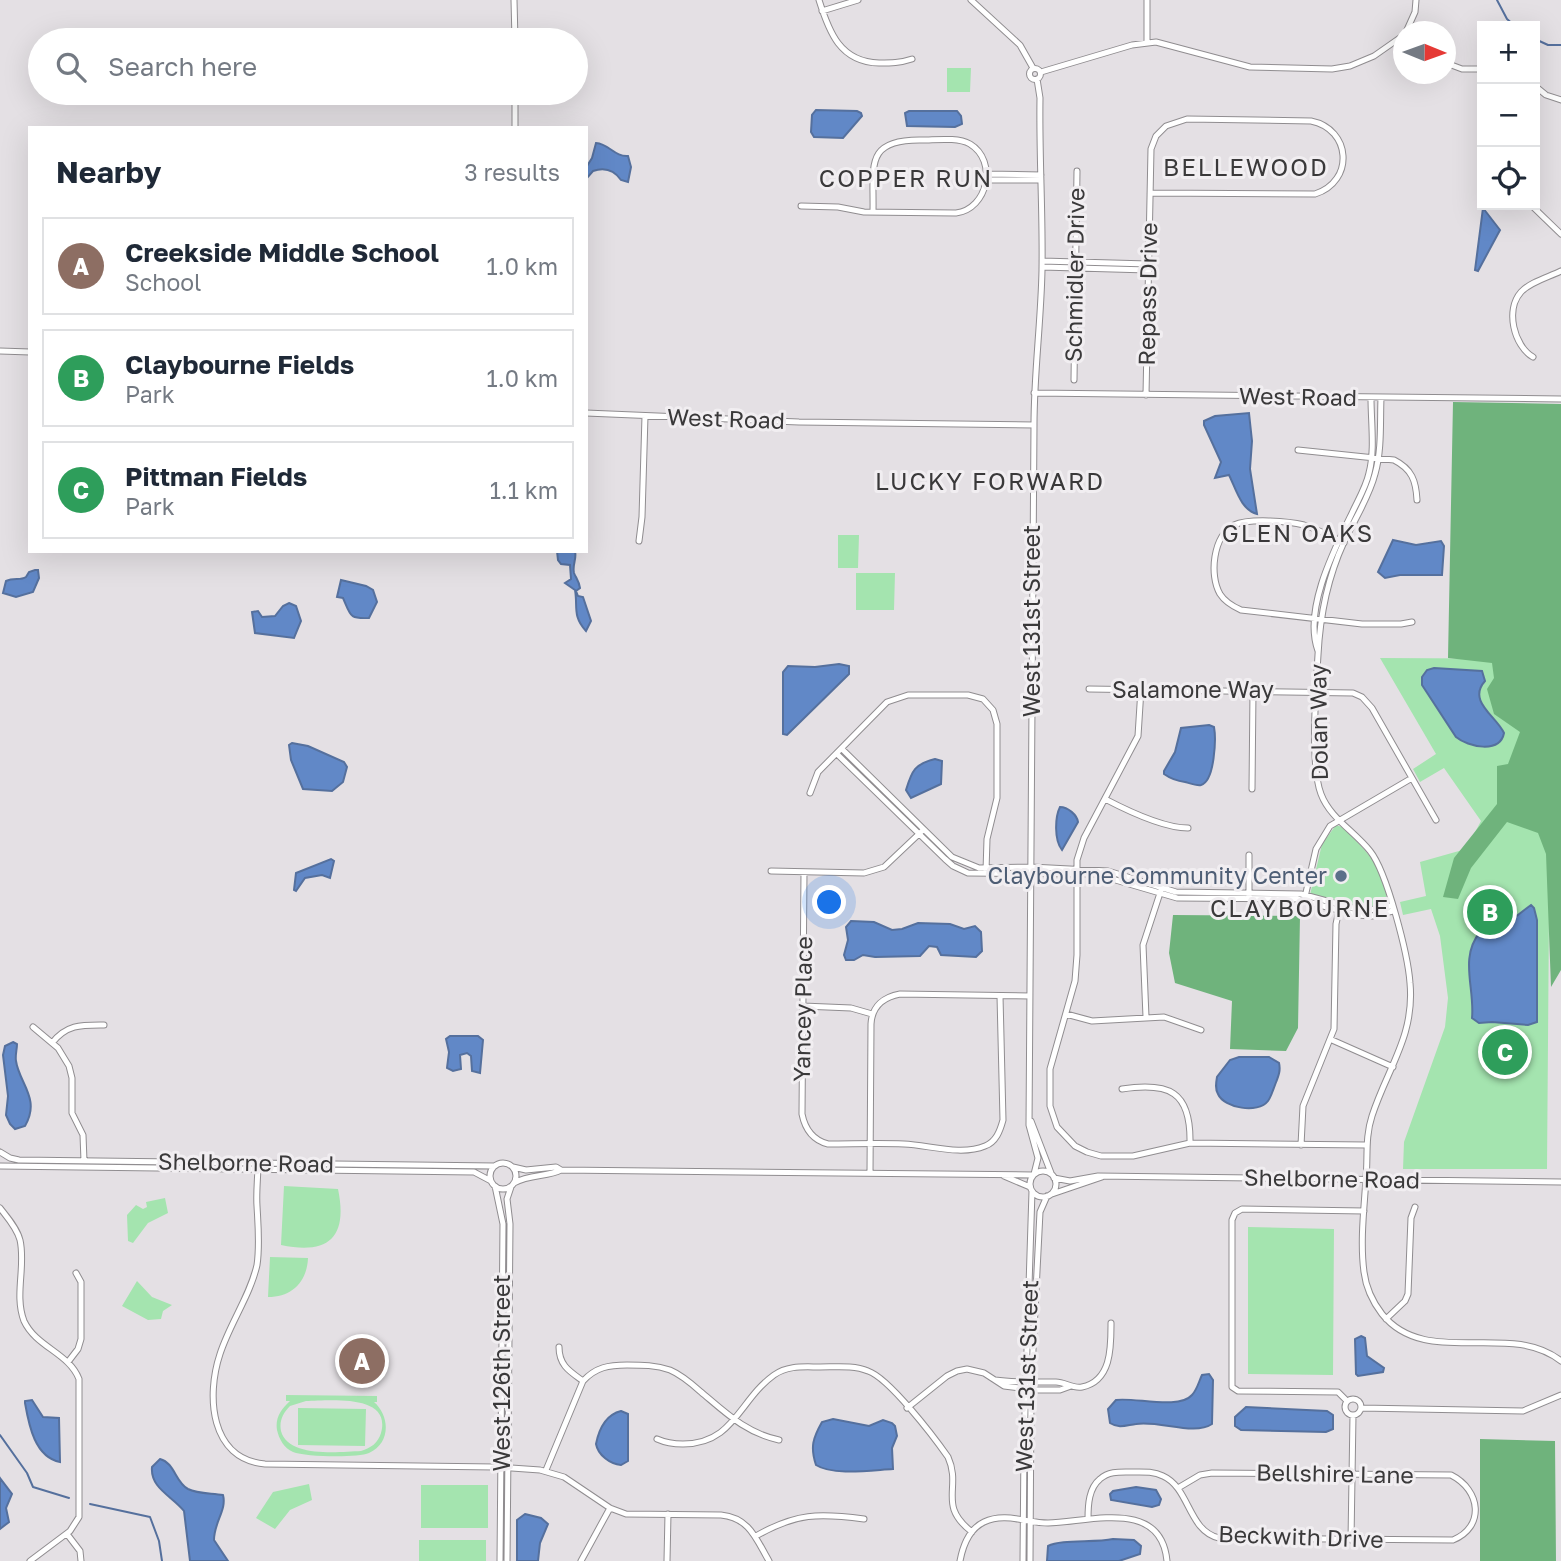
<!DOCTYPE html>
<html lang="en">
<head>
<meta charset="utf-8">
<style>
  body { margin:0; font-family:"Golos Text",sans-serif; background:#f2f2f3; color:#1f2937 }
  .controls { position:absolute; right:21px; top:21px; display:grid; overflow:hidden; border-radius:0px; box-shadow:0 7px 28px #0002 }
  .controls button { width:63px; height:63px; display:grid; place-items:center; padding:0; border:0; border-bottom:2px solid #e0e1e3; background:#fff; color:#1f2937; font:35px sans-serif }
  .compass { position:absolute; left:1393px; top:21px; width:63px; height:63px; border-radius:50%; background:#fff; box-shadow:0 7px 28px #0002; rotate:91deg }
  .you { position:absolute; left:830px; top:903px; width:24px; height:24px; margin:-18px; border:5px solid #fff; border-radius:50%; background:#1a73e8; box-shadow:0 0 0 10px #1a73e833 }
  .badge { display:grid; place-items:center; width:46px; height:46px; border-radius:50%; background:#0f766e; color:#fff; font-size:23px; font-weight:700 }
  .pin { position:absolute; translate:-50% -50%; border:4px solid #fff; box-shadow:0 2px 7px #0006 }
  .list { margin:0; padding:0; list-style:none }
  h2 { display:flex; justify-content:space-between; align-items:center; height:91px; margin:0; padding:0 28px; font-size:30px }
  h2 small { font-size:23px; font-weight:400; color:#747a83 }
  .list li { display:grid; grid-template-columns:46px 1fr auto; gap:21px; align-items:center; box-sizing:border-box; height:98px; margin:0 14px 14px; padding:0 14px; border:2px solid #e0e1e3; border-radius:0px }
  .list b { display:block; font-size:26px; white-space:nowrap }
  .list p { margin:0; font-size:23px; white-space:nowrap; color:#747a83 }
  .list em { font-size:23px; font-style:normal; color:#747a83 }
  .icon { flex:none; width:38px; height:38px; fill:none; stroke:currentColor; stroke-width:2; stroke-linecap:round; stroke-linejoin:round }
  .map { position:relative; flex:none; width:1561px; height:1561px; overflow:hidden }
  .search { position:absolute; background:#fff; box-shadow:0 7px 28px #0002; left:28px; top:28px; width:560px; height:77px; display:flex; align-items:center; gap:18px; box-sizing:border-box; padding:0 24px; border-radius:38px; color:#747a83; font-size:26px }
  .panel { position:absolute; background:#fff; box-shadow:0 7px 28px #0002; left:28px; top:126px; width:560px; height:427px; border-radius:0px }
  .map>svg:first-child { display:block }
  .green { fill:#a4e4af; fill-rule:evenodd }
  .forest { fill:#6fb37c }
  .water { fill:#6188c7; stroke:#55709d; stroke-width:2 }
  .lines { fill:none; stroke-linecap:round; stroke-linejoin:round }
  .stream { stroke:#55709d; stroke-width:2 }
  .minor-casing { stroke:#908d90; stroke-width:7 }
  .minor { stroke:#fff; stroke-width:5 }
  .service-dot { fill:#5c6f8a; stroke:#f1eef1; stroke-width:2.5 }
  .labels { text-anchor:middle; stroke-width:6; stroke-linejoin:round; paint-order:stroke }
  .street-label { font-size:23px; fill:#3a393a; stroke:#f1eef1 }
  .service-label { font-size:23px; fill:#4e5e75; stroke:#f1eef1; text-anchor:end }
  .neighbourhood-label { font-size:24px; letter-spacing:2px; fill:#3a393a; stroke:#f1eef1 }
</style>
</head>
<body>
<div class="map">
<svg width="1561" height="1561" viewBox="0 0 1561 1561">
  <rect width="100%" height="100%" fill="#e4e0e4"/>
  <path class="green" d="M947 68H971L970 92H947Z
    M838 535H859L858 568H838Z
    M856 573H895L894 610H856Z
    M1380 658 1551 659 1547 1169H1403L1404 1142 1445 1027 1448 998 1440 936 1431 909 1403 915 1400 902 1426 896 1420 862 1466 849 1481 821 1444 768 1420 782 1413 769 1436 754Z
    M1336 825 1342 827C1361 845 1393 875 1385 905L1356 908 1310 895 1322 844Z
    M284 1186 338 1189C348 1237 329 1255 281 1245Z
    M165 1198 168 1213 148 1223 133 1243 128 1241 127 1215 136 1205 143 1209 147 1207 146 1202Z
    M1248 1227 1334 1229 1333 1375 1248 1374Z
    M270 1257 308 1258C307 1282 292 1297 268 1297Z
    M137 1281 152 1297 172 1305 163 1311 161 1319 148 1320 122 1306Z
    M286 1395 377 1396V1402H374C390 1416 391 1443 369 1453 358 1458 305 1457 293 1452 284 1448 279 1439 277 1430 275 1418 281 1409 290 1401H286ZM306 1401C328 1401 392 1393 381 1433 378 1443 371 1448 361 1451 339 1452 288 1458 281 1431 279 1421 283 1413 290 1406Z
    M298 1408 366 1409 365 1446 298 1445Z
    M309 1484 312 1500 290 1510 275 1529 256 1518 273 1492Z
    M421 1485H488V1528H421Z
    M419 1540H486V1561H419Z"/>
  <path class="forest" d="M1453 402 1561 404V970L1551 987 1546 854 1538 833 1507 822 1471 868 1458 899 1443 897 1454 858 1497 804V766L1508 764 1520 732 1494 714 1487 689 1494 678 1492 663 1448 658Z
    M1173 915 1300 916 1298 1028 1286 1051 1230 1049 1232 1001 1175 983 1169 953Z
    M1480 1439 1555 1441 1556 1561H1480Z"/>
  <path class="water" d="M816 110 857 111 861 113 862 116 843 138 814 137 811 132 812 115Z
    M909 111H957L961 116 962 124 955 127 907 126 905 113Z
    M596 143C609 144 615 157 628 156L631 167 628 182 621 180C614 170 605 167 593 171L586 179 587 166 592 158Z
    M1483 208 1500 230 1478 271 1475 270Z
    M1249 413 1252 441 1250 469 1257 514C1241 510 1236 489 1229 475L1215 478 1221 462 1204 425V421L1215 416Z
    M1393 540 1416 545 1441 541 1444 546 1442 575H1400L1385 578 1378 572Z
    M557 551H575C577 559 572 565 574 573 576 578 579 581 580 588L576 591 578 596 583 597 591 621 586 631C572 616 578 606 575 590L565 583 571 579 570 565 561 564 558 560Z
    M35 570H38L39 578 33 592 16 597 3 593 6 581C14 577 20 581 26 577L29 572Z
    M341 580 366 586 373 590 377 602 369 618C349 619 351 616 343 598L337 597Z
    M289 603 296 606 301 621 294 638 255 633 252 612 258 611 262 617 275 616 283 606Z
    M839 664 849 666V674L787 735 783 734V672L788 666 815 667Z
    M1434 668 1482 671 1485 681C1467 701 1496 716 1504 733 1500 754 1468 747 1456 737L1422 685V677L1427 670Z
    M1209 725 1214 727C1216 738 1215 781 1201 785 1197 786 1189 783 1185 782 1177 781 1171 779 1164 774V771L1175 752 1181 728Z
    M292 743 308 746 344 762 347 767 343 782 332 791 303 789 291 760 289 745Z
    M935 759 942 761 941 784 911 798 906 790C912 770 915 764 935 759Z
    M1060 807C1068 807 1077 815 1078 822L1062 850C1054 840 1055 817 1060 807Z
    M331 859 334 861 330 878 322 875 305 878 296 891 294 890 296 873Z
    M1531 905 1534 908 1537 920V1022L1528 1025 1492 1022 1479 1023 1472 1018C1475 988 1459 958 1480 932 1489 921 1500 918 1514 918Z
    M851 921 874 922 892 930 902 929 918 923 950 924 964 929 975 926 981 932 982 951 976 957 941 955 937 947 929 946 920 956 875 957 863 955 854 960H846L844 955 848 940 846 927Z
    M450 1036H478L483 1040 480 1073 472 1071 471 1056 467 1053 460 1055 461 1069 453 1071 447 1068 449 1052 446 1039Z
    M13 1042 17 1044C17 1049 15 1056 16 1061 19 1083 41 1099 25 1126L15 1129 10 1124 6 1115 8 1096 3 1055 5 1046Z
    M1239 1057H1269L1279 1063C1281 1071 1278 1077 1275 1085 1273 1090 1271 1097 1268 1101 1258 1114 1224 1108 1218 1094 1215 1089 1216 1083 1217 1077L1230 1060Z
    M1361 1336 1365 1338 1367 1356 1384 1368 1383 1372 1358 1376 1356 1374 1355 1339Z
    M1209 1374 1213 1380 1212 1424C1194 1436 1159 1420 1136 1424 1127 1425 1119 1429 1110 1423L1108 1409 1116 1400C1134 1397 1179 1410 1192 1395 1197 1390 1199 1381 1202 1375Z
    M32 1400 43 1417 59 1418 60 1462C35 1457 29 1426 25 1403V1401Z
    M1246 1407 1327 1411 1333 1415V1429L1326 1432 1241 1430 1235 1426V1417Z
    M621 1411 628 1414V1461L621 1465C610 1464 598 1455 596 1444 599 1429 605 1415 621 1411Z
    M833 1419 869 1426 883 1420 892 1423 895 1426 897 1436 892 1448 893 1469C873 1470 833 1476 816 1465 810 1447 813 1438 822 1422Z
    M160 1459C175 1463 175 1482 188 1489 198 1494 212 1493 223 1495 227 1510 214 1522 214 1540L228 1561H190L184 1511C172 1496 150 1488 152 1467Z
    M0 1478 12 1494 6 1508 9 1522 0 1529Z
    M1136 1487 1156 1490 1161 1499 1159 1505 1152 1507 1111 1500 1110 1494 1113 1491Z
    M525 1514 541 1518 548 1524 540 1543 538 1561H517V1520Z
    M1113 1539 1134 1540 1141 1546 1140 1554 1119 1561H1047L1048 1546C1061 1539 1094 1543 1113 1539Z"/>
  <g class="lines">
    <path class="stream" d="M1497 0 1507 19 1515 26
      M1535 39 1548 45H1561
      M0 1435 27 1473 33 1487 69 1498
      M90 1504 150 1517 159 1541 162 1561"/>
    <g class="minor-casing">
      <path id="minor" d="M514 0 515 40
        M819 0C829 32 840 62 879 63 891 63 900 63 912 59
        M971 0 1020 45 1033 68
        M1147 0V43
        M822 11 858 0
        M1406 32 1415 12 1416 0
        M1446 63 1462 69H1482
        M1029.5 74a5.5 5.5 0 1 1 11 0a5.5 5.5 0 1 1-11 0Z
        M1041 72 1132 45 1156 42 1250 67 1332 69 1350 66 1374 56 1404 35
        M1535 86 1546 95 1561 100
        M515 93V128
        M986 174 1041 175
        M986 180H1041
        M1531 205 1561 234
        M801 206 838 207 864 212 956 213C988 209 998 161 970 144 957 137 936 140 922 140 864 139 874 166 873 212
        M1042 261 1148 264
        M1042 267 1148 270
        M0 351 30 352
        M1533 357C1514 346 1505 310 1521 292 1530 282 1549 277 1561 271
        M1074 380 1077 171
        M1034 393 1561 399
        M1146 395 1151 149 1156 136 1166 126 1187 119 1311 121C1351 129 1355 181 1315 194L1150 193
        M1381 398C1380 422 1382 450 1375 474 1369 498 1354 520 1344 542 1327 579 1320 615 1318 655 1316 687 1310 766 1321 794 1330 818 1354 831 1370 851 1387 872 1408 955 1410 983 1415 1036 1387 1069 1372 1116 1365 1137 1368 1157 1366 1179 1364 1209 1360 1242 1364 1272 1366 1288 1372 1301 1382 1314 1426 1369 1509 1320 1561 1361
        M586 413 799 422 1034 425
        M1298 450 1394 460C1412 469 1416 481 1417 500
        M639 541 642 517 645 416
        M1344 543C1331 537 1318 529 1304 525 1288 521 1249 518 1234 525 1213 536 1209 575 1220 594 1225 602 1232 606 1241 610L1362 624H1401L1412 622
        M1318 651C1303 610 1334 550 1352 513 1358 500 1366 487 1369 473 1375 450 1371 423 1371 398
        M1089 689 1353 693 1362 697 1372 708 1436 820
        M1141 689 1138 736 1084 838 1077 860V955L1075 981 1050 1069V1106L1057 1127 1075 1146 1087 1152 1101 1156H1133L1190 1143 1366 1145
        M842 749 952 857 979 868 1031 867 1108 871 1176 892 1301 894 1364 911 1391 906
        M837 754 945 859 953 866 968 873 1095 874 1177 898 1297 899 1357 915 1372 916 1393 911
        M1252 789 1253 691
        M810 793 818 772 887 702 908 695H968L983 699 993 710 997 724V798L987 839 986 871
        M1105 799C1128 811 1163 828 1188 828
        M771 871 864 873 884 867 921 832
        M804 872 802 1114C805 1129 812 1140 828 1144 853 1144 878 1143 904 1144 929 1145 961 1156 985 1146 996 1142 1000 1131 1003 1120L1000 996
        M1249 896V855
        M1305 897 1316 849 1330 826 1412 778
        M803 1006 851 1008 872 1014
        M1066 1014 1092 1021 1164 1017 1201 1030
        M1146 1017 1143 945 1161 890
        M33 1027 58 1048 69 1066 72 1078V1113L83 1135 84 1161
        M1332 1040 1393 1067
        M52 1043C67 1024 82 1025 104 1025
        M1122 1089C1169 1082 1191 1091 1190 1143
        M1031 1121 1051 1173
        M1301 1145 1303 1106 1334 1029 1336 924 1339 910
        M0 1152 10 1158 19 1160 495 1166
        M490 1176a13 13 0 1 1 26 0a13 13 0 1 1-26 0Z
        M258 1163C258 1177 256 1192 257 1206 258 1225 260 1245 257 1265 250 1296 230 1323 220 1354 206 1396 210 1459 265 1464L495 1467 540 1470 564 1477 610 1508 626 1514 721 1515C750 1518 756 1539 769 1561
        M0 1166 474 1172 491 1181
        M513 1167 526 1170 556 1167 561 1170
        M1030 1184a13 13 0 1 1 26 0a13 13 0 1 1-26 0Z
        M870 1173 871 1024C872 1006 884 997 900 994L1030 996
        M1034 1174 1038 1158 1029 1125 1034 425C1034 373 1041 322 1042 270 1043 213 1039 155 1040 98L1037 79
        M1004 1176 1030 1187
        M1054 1178 1070 1181 1098 1176 1561 1182
        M514 1183C530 1174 548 1177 561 1170L1033 1175
        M495 1186 503 1224 500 1561
        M1052 1194 1102 1177
        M0 1208C7 1217 17 1228 20 1240 26 1266 14 1295 24 1321 36 1347 69 1353 79 1379V1517L70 1531 30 1561
        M1386 1319 1405 1301 1408 1294 1411 1218 1415 1207
        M559 1347C559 1365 569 1371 583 1381
        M68 1362 78 1349 81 1339V1282L76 1273
        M995 1380C1015 1383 1036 1382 1056 1382 1065 1382 1073 1389 1082 1387 1112 1381 1111 1346 1111 1323
        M1345 1407a8 8 0 1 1 16 0a8 8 0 1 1-16 0Z
        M1347 1401 1338 1392 1238 1391 1232 1387V1220L1235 1213 1242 1209 1364 1211
        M907 1408 947 1376 957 1371 967 1369 984 1373 1004 1386 1038 1390H1060L1071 1386
        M1361 1408 1523 1411 1561 1395
        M657 1439C666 1443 674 1444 683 1444 734 1444 739 1400 774 1375 788 1365 804 1367 820 1367 836 1367 854 1365 868 1371 889 1378 934 1437 948 1457 962 1488 937 1505 972 1532
        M546 1470 583 1381C596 1367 609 1365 627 1365 642 1365 656 1365 670 1370 682 1375 692 1384 701 1392 726 1413 746 1433 779 1440
        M1088 1519C1088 1504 1089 1488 1100 1479 1109 1471 1120 1472 1131 1472 1142 1472 1153 1471 1163 1476 1190 1488 1188 1531 1219 1538L1453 1540C1485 1527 1481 1490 1451 1475L1212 1473 1200 1475 1178 1488
        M67 1534 80 1551 81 1561
        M756 1536C796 1513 819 1513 864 1519
        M1351 1540 1353 1415
        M507 1561 510 1224 507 1199 511 1187
        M581 1561 610 1508
        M667 1561 668 1514
        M960 1561C963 1545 969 1529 984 1522 1005 1512 1027 1523 1048 1523 1090 1522 1161 1498 1167 1561
        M1023 1561 1024 1444 1032 1191
        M1030 1561 1031 1389 1040 1212 1047 1196"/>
    </g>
    <use href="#minor" class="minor"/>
  </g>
  <circle class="service-dot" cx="1341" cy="876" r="7"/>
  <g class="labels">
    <g class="street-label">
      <text transform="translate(1075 275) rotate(-89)" y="8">Schmidler Drive</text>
      <text transform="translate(1148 294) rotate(-89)" y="8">Repass Drive</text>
      <text transform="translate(1298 397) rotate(1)" y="8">West Road</text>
      <text transform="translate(726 419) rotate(2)" y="8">West Road</text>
      <text transform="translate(1032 621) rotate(-90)" y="8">West 131st Street</text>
      <text x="1193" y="698">Salamone Way</text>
      <text transform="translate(1319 722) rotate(-91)" y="8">Dolan Way</text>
      <text transform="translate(803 1009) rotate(-89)" y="8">Yancey Place</text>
      <text transform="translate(246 1163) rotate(1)" y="8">Shelborne Road</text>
      <text transform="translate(1332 1179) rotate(1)" y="8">Shelborne Road</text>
      <text transform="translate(502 1373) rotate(-90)" y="8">West 126th Street</text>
      <text transform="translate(1027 1376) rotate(-88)" y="8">West 131st Street</text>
      <text transform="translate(1335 1474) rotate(1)" y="8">Bellshire Lane</text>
      <text transform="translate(1301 1537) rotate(2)" y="8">Beckwith Drive</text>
    </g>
    <g class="service-label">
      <text x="1327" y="884">Claybourne Community Center</text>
    </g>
    <g class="neighbourhood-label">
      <text x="1246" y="176">BELLEWOOD</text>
      <text x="906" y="187">COPPER RUN</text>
      <text x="990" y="490">LUCKY FORWARD</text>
      <text x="1298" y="542">GLEN OAKS</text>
      <text x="1300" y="917">CLAYBOURNE</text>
    </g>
  </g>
</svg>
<div class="controls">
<button>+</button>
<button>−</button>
<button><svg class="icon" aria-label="locate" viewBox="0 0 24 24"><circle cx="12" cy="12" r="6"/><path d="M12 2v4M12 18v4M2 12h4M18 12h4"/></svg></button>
</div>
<svg class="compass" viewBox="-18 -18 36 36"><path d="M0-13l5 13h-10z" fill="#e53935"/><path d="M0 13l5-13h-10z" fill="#747a83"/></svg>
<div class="you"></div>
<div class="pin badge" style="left:362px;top:1361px;background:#8d6e63">A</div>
<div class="pin badge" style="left:1490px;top:912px;background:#2e9e5b">B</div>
<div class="pin badge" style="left:1505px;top:1052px;background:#2e9e5b">C</div>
<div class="search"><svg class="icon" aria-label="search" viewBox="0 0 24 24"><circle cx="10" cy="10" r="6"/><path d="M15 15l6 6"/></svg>Search here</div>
<section class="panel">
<h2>Nearby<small>3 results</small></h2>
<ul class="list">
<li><span class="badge" style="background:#8d6e63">A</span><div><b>Creekside Middle School</b><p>School</p></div><em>1.0 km</em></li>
<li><span class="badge" style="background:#2e9e5b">B</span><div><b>Claybourne Fields</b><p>Park</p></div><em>1.0 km</em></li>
<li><span class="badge" style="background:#2e9e5b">C</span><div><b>Pittman Fields</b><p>Park</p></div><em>1.1 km</em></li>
</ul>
</section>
</div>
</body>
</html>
